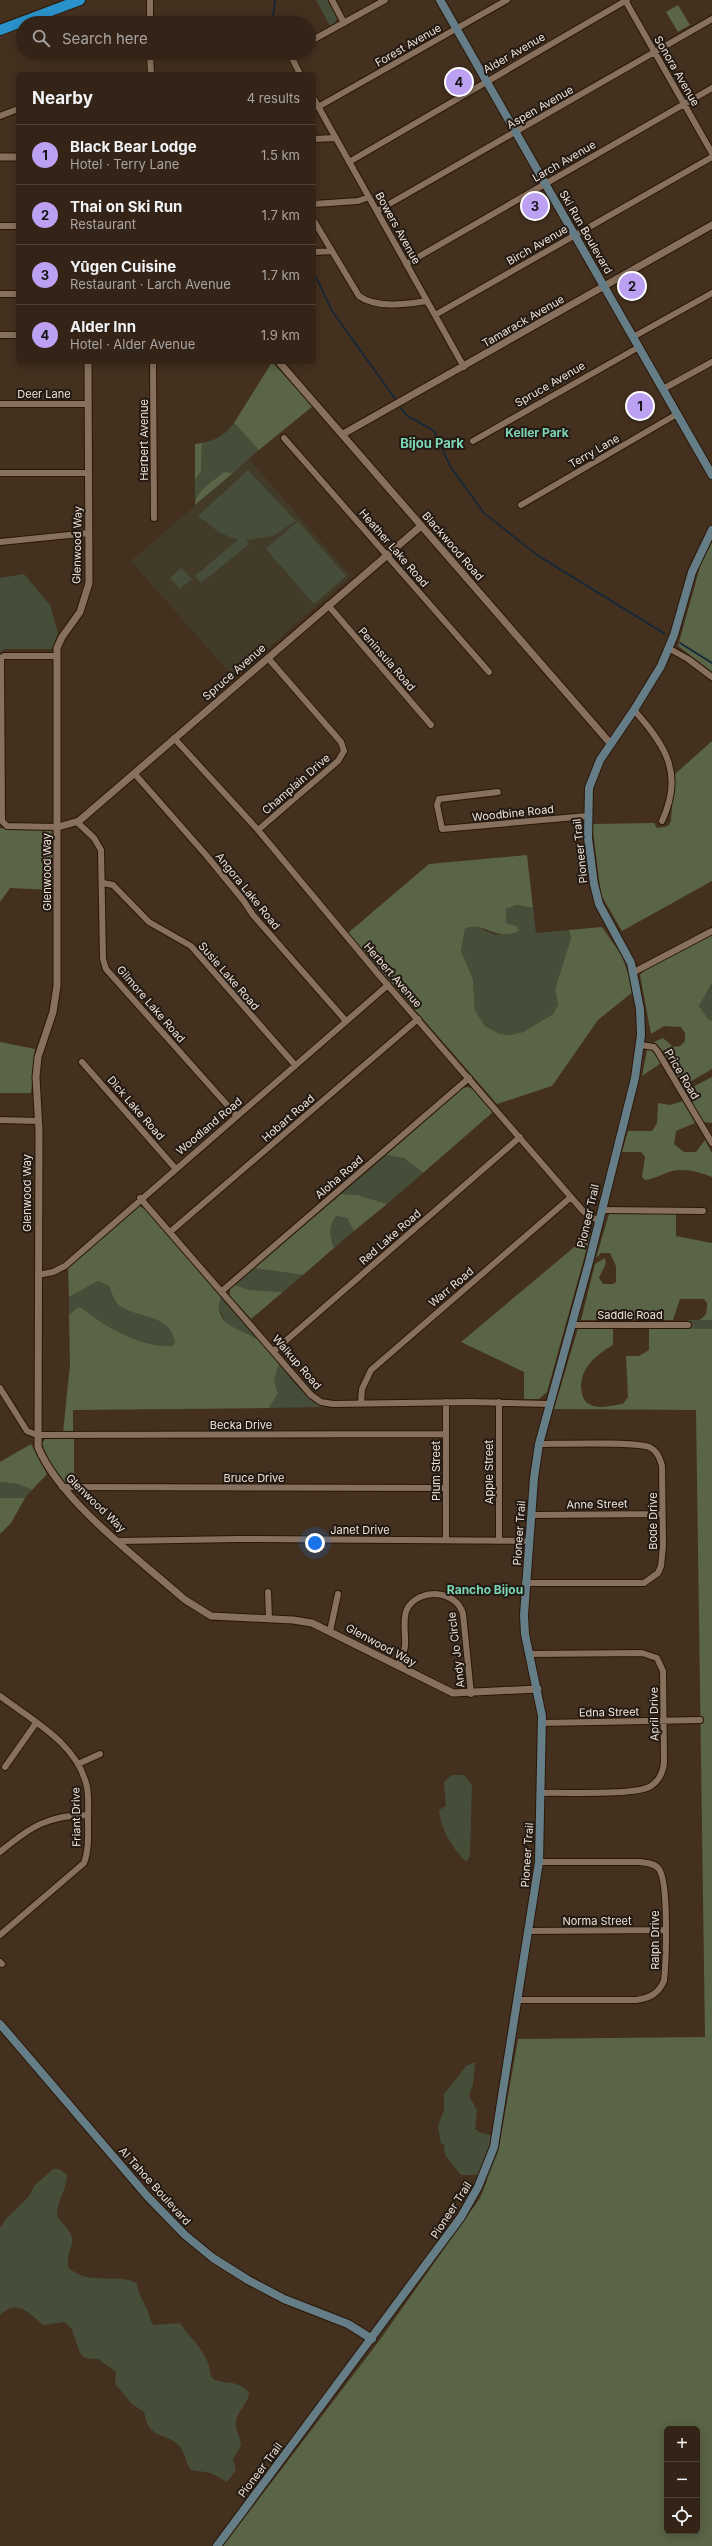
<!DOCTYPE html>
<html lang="en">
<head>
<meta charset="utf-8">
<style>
  body { margin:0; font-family:Inter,sans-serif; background:#3e3024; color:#f1f3f6 }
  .controls { position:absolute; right:12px; bottom:12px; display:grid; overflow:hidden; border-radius:6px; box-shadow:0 2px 10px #0003 }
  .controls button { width:36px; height:36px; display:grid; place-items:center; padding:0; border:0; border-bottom:1px solid #4e4136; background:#332417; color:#f1f3f6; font:20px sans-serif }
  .you { position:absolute; left:315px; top:1543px; width:14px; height:14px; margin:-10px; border:3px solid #fff; border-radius:50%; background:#1a73e8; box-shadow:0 0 0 6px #1a73e833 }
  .badge { display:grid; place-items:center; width:26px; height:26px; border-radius:50%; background:#bca0f2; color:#111; font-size:13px; font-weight:700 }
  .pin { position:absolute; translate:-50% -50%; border:2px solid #fff; box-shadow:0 1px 4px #0006 }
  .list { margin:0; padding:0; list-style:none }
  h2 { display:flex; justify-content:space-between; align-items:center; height:52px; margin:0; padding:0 16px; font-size:17px }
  h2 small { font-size:13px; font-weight:400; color:#a9a4a1 }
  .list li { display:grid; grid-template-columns:26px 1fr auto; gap:12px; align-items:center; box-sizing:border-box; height:60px; padding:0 16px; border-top:1px solid #4e4136 }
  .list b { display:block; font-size:15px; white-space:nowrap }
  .list p { margin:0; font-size:13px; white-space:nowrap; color:#a9a4a1 }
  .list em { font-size:13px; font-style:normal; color:#a9a4a1 }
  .icon { flex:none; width:22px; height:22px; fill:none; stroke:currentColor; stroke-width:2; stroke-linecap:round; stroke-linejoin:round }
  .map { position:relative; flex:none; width:712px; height:2546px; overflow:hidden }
  .search { position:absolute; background:#332417; box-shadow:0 2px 10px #0003; left:16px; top:16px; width:300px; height:44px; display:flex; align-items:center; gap:10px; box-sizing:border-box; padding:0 14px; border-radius:22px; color:#a9a4a1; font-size:15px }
  .panel { position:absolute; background:#332417; box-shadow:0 2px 10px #0003; left:16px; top:72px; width:300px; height:292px; border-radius:6px }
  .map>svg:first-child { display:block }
  .education { fill:#433b2a }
  .green { fill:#464d38 }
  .forest { fill:#5a6446; fill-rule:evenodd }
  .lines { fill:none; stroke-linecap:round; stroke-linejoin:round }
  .stream { stroke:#10263a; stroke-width:1.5 }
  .minor-casing { stroke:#2a1707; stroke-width:8 }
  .tertiary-casing { stroke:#2a1707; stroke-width:9 }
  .secondary-casing { stroke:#2a1707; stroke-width:10 }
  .trunk-casing { stroke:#2a1707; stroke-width:12 }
  .minor { stroke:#87705d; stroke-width:6 }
  .tertiary { stroke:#87705d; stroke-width:7 }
  .secondary { stroke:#647d86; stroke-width:8 }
  .trunk { stroke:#2a92ca; stroke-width:10 }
  .labels { text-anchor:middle; stroke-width:4; stroke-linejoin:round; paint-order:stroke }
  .street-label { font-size:11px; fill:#efe1d7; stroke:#231a13 }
  .neighbourhood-label { font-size:12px; font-weight:bold; fill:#7cd6b5; stroke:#231a13 }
  .quarter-label { font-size:13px; font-weight:bold; fill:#7cd6b5; stroke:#231a13 }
</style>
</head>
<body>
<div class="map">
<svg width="712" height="2546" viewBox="0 0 712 2546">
  <rect width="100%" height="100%" fill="#44301f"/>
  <path class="education" d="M249 459 351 576 234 678 131 561Z"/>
  <path class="green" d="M316 0H327L337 18 335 23 330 26Z
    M234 423 259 450 233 473C215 472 206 488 195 501V480L201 472 202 443C217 440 225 435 234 423Z
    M248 470 296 521 273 536 246 540 249 544 201 583 195 576 238 540 220 533 198 516Z
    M298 521 346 576 314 604 266 549Z
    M181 568 192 579 180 589 170 578Z
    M24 574 50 605 58 633 52 649H5L0 652V578Z
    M517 905 533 908 536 933 569 930 571 938 555 989 558 1005 553 1014 523 1032 510 1035 500 1034 485 1026 475 1010 473 979 461 951 465 929C477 923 482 930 493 934 500 936 512 932 519 931L517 926 506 923V909Z
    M712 983V1021L708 1019 699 1006Z
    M386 1155 404 1158 423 1173 387 1204 358 1195 341 1194Z
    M336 1216 347 1218 354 1231 334 1248 330 1239V1225Z
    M254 1268 303 1275 283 1292 250 1290 235 1285Z
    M98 1281 109 1286C112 1294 114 1302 121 1307 140 1319 170 1314 175 1342L172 1346C148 1347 121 1335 101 1322 93 1317 87 1310 78 1307L69 1315V1297Z
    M221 1297 260 1342C242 1332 212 1322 221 1297Z
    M688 1320H712V1329H689Z
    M279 1363C292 1379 305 1400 325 1407L269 1408 278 1393 274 1381Z
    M0 1482 18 1484 32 1490 25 1498H0Z
    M452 1775H464L472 1785 470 1856 467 1861 464 1860C451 1845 441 1830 439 1810L446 1806 444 1782Z
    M475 2062 473 2084 469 2096 477 2110 475 2129 481 2133 491 2135 508 2153 494 2186 483 2175H461L445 2155 444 2144H441L438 2126 444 2110V2094L466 2066Z
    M53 2169H59L67 2175C67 2190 57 2199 57 2217 84 2245 67 2238 68 2267 88 2287 115 2272 137 2283 139 2300 148 2305 151 2322L154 2325 180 2323C190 2338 204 2349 209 2366 210 2371 210 2378 215 2380 231 2385 233 2379 249 2392 249 2403 238 2410 236 2421 235 2430 241 2438 241 2446L233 2459 236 2470 227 2482 211 2473 191 2470C186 2463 186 2457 182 2450 171 2430 149 2444 144 2412L132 2404 115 2384 116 2372 98 2359 85 2358 80 2353 71 2328 65 2322 43 2325C27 2312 19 2299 0 2315V2228L6 2219 29 2196 35 2185Z"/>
  <path class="forest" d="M678 5 690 25 678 32 666 12Z
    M272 362 313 406 259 450 234 423Z
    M202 443 201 472 195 480V444Z
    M224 472 233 473 195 505C195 492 214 480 224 472Z
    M712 542V672L678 646 701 563Z
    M712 741V881L622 931 601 895 592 824 654 823 657 828 668 826 671 821 674 775Z
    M0 828 52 831 54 890 10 888 0 902Z
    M527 855 533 908 517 905 506 909V923L517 926 519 931C494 942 483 920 465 929L461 951 473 979 475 1010 485 1026 500 1034 510 1035 523 1032 553 1014 558 1005 555 989 571 938 569 930 602 927 622 956 634 991 598 1020 552 1086 497 1104 348 933 429 864Z
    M712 934V983L699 1006 708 1019 712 1021V1069L683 1086 662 1050 654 1042 663 1038 673 1047 680 1046 685 1041V1033L681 1027 664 1026 651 1034 640 975 645 970Z
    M0 1042 35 1049 31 1093H0Z
    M647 1050H652L661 1063 642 1076Z
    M712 1077V1123L703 1122 685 1091Z
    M468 1087 473 1089 493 1112 423 1173 404 1158 386 1155 463 1088Z
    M683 1101 695 1123 676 1131 674 1144 684 1152H696L705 1140 712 1153V1177C700 1172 685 1168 672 1171 662 1174 655 1179 645 1180L642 1177 645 1157 641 1152H622L628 1131H652L657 1123 658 1103 670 1105Z
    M341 1194 358 1195 387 1204 354 1231 347 1218 336 1216C328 1227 329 1236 334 1248L303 1275 254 1268Z
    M139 1206 145 1209 221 1297C211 1327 244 1328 261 1342 267 1348 273 1357 279 1363L274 1381 278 1393 269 1408 73 1410V1433H63L70 1364 69 1315 78 1307C87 1310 93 1317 101 1322 121 1335 148 1347 172 1346L175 1342C170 1314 140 1319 121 1307 114 1302 112 1294 109 1286L98 1281 69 1297 68 1268Z
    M609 1214H676V1236L712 1243V1320H699C707 1316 707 1311 707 1303L704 1299H680L673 1320H581L595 1264 605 1258 606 1263 599 1278 603 1284H613L616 1282V1266L610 1253H601L596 1258Z
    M591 1233 547 1392 539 1399H524V1372L461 1342Z
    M235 1285 250 1290 283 1292 251 1319 230 1296V1289Z
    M578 1328H613V1345C596 1355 581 1367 581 1388 582 1394 583 1401 589 1404 597 1410 613 1405 623 1404L628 1397 626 1356H639L649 1350V1328L712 1329V2546H223L379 2341 480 2198 498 2153 518 2039 705 2037 696 1410 554 1409ZM667 2429H697V2531H667Z
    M45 1439H74V1484L61 1482 49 1463 42 1443Z
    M31 1444 47 1474 32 1490 18 1484 0 1482V1462Z
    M0 1498H25L11 1523 0 1534Z"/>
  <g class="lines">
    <path class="stream" d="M273 17 275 0
      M314 273 332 311 396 400
      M401 408 406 415 434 431 450 466 484 513 537 555 665 634
      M680 643 712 663"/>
    <g class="minor-casing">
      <path id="minor" d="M150 0V23
        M332 0 344 23
        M625 0 712 153
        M309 42 385 0
        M150 53 151 74
        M292 53V58L300 74
        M314 99 464 367
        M318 107 507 0
        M0 116 18 109
        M314 139 336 138
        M349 162 627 0
        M314 204 358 201 369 197
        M377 211 712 19
        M314 221 359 296C377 309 407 304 427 301
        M0 226H18
        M314 252 332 251
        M406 264 712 88
        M0 294H18
        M435 315 712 157
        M0 335H18
        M633 337 712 293
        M153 362 154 518
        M663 389 712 362
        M0 404H88
        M284 438 489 672
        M473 441 639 347
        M0 473H89
        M521 505 677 414
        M0 542 89 533
        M328 605 431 725
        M670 649 688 659 712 677
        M57 656H4L1 658 2 821 7 826 58 827
        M634 710C666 746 684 774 662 821
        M174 738 258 830 378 974 583 1211 590 1217 599 1220
        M134 773 206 855 243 900 253 915 346 1021
        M498 792 439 799 437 805 442 829 587 816
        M77 822 94 838 101 850 103 959 106 969 237 1116
        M258 830 338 761 344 751 341 742 268 658
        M103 883 113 885 149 922 191 946 295 1065
        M634 972 712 931
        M641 1045 654 1047 658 1052 712 1143
        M82 1062 175 1168
        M0 1120 38 1121
        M140 1198 311 1395 321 1402 333 1404 472 1402 549 1404
        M602 1210 703 1211
        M170 1232 418 1019
        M38 1275 53 1272 65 1266 388 985
        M222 1291 469 1078
        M572 1325H688
        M274 1351 520 1137
        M0 1388 27 1431 37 1435 446 1434
        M499 1402V1541
        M361 1403 362 1389 371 1370 571 1197
        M62 1487 446 1488
        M532 1515 662 1514
        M446 1540V1402
        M119 1541 238 1539 530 1541
        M525 1583H644L658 1573 661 1566 663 1546 662 1466C660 1459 658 1452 651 1448 641 1441 557 1444 539 1444
        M268 1592 269 1619
        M330 1631 338 1594
        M529 1654 642 1653 657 1658 663 1671 664 1763C663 1772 660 1780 651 1786 636 1796 564 1792 541 1793
        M398 1666C401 1660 404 1653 405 1646 406 1635 402 1619 407 1609 419 1587 457 1590 463 1614L471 1694
        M0 1696C33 1721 78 1744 87 1787 89 1798 88 1810 88 1821 88 1835 89 1850 84 1863L0 1935
        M542 1723 700 1720
        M78 1764 100 1754
        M5 1767 36 1723
        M0 1852C30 1827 48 1815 88 1815
        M529 1931 665 1930
        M0 1962 2 1964
        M518 2000H636C650 1998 658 1994 664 1981 666 1962 669 1883 659 1869 655 1863 647 1863 640 1862H539"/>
    </g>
    <g class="tertiary-casing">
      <path id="tertiary" d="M0 157H18
        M88 362 89 583 80 612 62 637 57 648V986L53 1012 38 1057 36 1077 39 1131 38 1447C60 1501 140 1560 184 1599L211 1616 293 1620 312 1623 453 1693 538 1689
        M279 362 610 743
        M343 434 712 225
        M58 827 79 821 421 526"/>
    </g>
    <g class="secondary-casing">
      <path id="secondary" d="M440 0 712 475
        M0 2024 148 2197 185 2235 213 2258 248 2280 284 2299 348 2324 372 2339
        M217 2546 461 2217 478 2187 494 2147 539 1862 542 1716 525 1634 524 1615 534 1478 539 1444 589 1262 635 1078 641 1035 640 1009 631 963 599 904 594 884 588 838 589 788 600 760 634 710 661 666 674 635 692 572 712 530"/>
    </g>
    <g class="trunk-casing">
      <path id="trunk" d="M0 30 80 0"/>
    </g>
    <use href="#minor" class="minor"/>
    <use href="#tertiary" class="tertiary"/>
    <use href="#secondary" class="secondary"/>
    <use href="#trunk" class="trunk"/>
  </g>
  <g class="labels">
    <g class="street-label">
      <text transform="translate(408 45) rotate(-30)" y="4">Forest Avenue</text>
      <text transform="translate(514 53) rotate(-30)" y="4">Alder Avenue</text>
      <text transform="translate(677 71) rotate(60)" y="4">Sonora Avenue</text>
      <text transform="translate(540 107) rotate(-30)" y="4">Aspen Avenue</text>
      <text transform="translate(564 161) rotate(-30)" y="4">Larch Avenue</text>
      <text transform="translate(398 228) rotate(61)" y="4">Bowers Avenue</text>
      <text transform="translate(586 232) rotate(60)" y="4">Ski Run Boulevard</text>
      <text transform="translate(537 245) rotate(-30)" y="4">Birch Avenue</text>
      <text transform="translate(523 321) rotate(-30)" y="4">Tamarack Avenue</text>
      <text transform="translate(550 384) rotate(-30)" y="4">Spruce Avenue</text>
      <text x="44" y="398">Deer Lane</text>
      <text transform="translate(144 440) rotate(-90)" y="4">Herbert Avenue</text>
      <text transform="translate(594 451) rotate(-30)" y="4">Terry Lane</text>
      <text transform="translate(77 545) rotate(-89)" y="4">Glenwood Way</text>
      <text transform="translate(453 546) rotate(49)" y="4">Blackwood Road</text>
      <text transform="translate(394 548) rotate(49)" y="4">Heather Lake Road</text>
      <text transform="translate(387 659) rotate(49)" y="4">Peninsula Road</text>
      <text transform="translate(234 672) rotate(-41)" y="4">Spruce Avenue</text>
      <text transform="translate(296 784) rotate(-41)" y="4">Champlain Drive</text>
      <text transform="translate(513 813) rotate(-6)" y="4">Woodbine Road</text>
      <text transform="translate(580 851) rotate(-96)" y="4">Pioneer Trail</text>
      <text transform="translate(47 872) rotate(-90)" y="4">Glenwood Way</text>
      <text transform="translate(248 891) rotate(51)" y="4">Angora Lake Road</text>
      <text transform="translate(393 975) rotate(49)" y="4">Herbert Avenue</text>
      <text transform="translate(229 976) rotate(49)" y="4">Susie Lake Road</text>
      <text transform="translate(151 1004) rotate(49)" y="4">Gilmore Lake Road</text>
      <text transform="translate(682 1074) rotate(59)" y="4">Price Road</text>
      <text transform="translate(136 1108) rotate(49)" y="4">Dick Lake Road</text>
      <text transform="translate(288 1118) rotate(-41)" y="4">Hobart Road</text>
      <text transform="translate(209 1126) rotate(-40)" y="4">Woodland Road</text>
      <text transform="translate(339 1177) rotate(-41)" y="4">Aloha Road</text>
      <text transform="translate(27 1193) rotate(-90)" y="4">Glenwood Way</text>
      <text transform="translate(588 1216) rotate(-77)" y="4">Pioneer Trail</text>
      <text transform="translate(390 1237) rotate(-41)" y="4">Red Lake Road</text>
      <text transform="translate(451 1287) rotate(-40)" y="4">Warr Road</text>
      <text x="630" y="1319">Saddle Road</text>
      <text transform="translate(297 1362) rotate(49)" y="4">Walkup Road</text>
      <text x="241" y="1429">Becka Drive</text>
      <text transform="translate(436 1471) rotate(-90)" y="4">Plum Street</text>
      <text transform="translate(489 1472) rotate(-90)" y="4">Apple Street</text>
      <text x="254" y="1482">Bruce Drive</text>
      <text transform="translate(96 1503) rotate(44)" y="4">Glenwood Way</text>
      <text transform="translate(597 1504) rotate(-1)" y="4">Anne Street</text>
      <text transform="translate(653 1521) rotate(-90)" y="4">Bode Drive</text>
      <text x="360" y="1534">Janet Drive</text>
      <text transform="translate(519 1533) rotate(-86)" y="4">Pioneer Trail</text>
      <text transform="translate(381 1645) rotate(28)" y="4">Glenwood Way</text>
      <text transform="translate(456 1650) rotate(-97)" y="4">Andy Jo Circle</text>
      <text transform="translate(609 1712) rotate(-1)" y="4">Edna Street</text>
      <text transform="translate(654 1714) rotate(-91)" y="4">April Drive</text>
      <text transform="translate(76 1817) rotate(-91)" y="4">Friant Drive</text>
      <text transform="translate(527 1855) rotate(-86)" y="4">Pioneer Trail</text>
      <text x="597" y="1925">Norma Street</text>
      <text transform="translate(655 1940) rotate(-90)" y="4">Ralph Drive</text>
      <text transform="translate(155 2186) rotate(48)" y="4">Al Tahoe Boulevard</text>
      <text transform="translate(451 2210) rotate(-57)" y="4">Pioneer Trail</text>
      <text transform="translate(260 2470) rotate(-53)" y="4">Pioneer Trail</text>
    </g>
    <g class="neighbourhood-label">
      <text x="537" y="437">Keller Park</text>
      <text x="485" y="1594">Rancho Bijou</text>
    </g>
    <g class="quarter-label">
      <text x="432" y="448">Bijou Park</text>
    </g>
  </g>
</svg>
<div class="controls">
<button>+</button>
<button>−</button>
<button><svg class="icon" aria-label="locate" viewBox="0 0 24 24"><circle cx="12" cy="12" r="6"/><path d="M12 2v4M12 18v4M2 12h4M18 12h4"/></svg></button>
</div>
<div class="you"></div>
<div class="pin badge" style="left:640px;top:406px">1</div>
<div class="pin badge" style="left:632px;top:286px">2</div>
<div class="pin badge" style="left:535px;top:206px">3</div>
<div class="pin badge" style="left:459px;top:82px">4</div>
<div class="search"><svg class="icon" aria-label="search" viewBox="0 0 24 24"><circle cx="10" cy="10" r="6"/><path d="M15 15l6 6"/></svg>Search here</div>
<section class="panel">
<h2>Nearby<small>4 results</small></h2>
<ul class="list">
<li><span class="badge">1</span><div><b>Black Bear Lodge</b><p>Hotel · Terry Lane</p></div><em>1.5 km</em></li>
<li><span class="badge">2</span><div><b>Thai on Ski Run</b><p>Restaurant</p></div><em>1.7 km</em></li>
<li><span class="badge">3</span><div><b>Yūgen Cuisine</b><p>Restaurant · Larch Avenue</p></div><em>1.7 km</em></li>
<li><span class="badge">4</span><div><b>Alder Inn</b><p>Hotel · Alder Avenue</p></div><em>1.9 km</em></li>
</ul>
</section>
</div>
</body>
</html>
